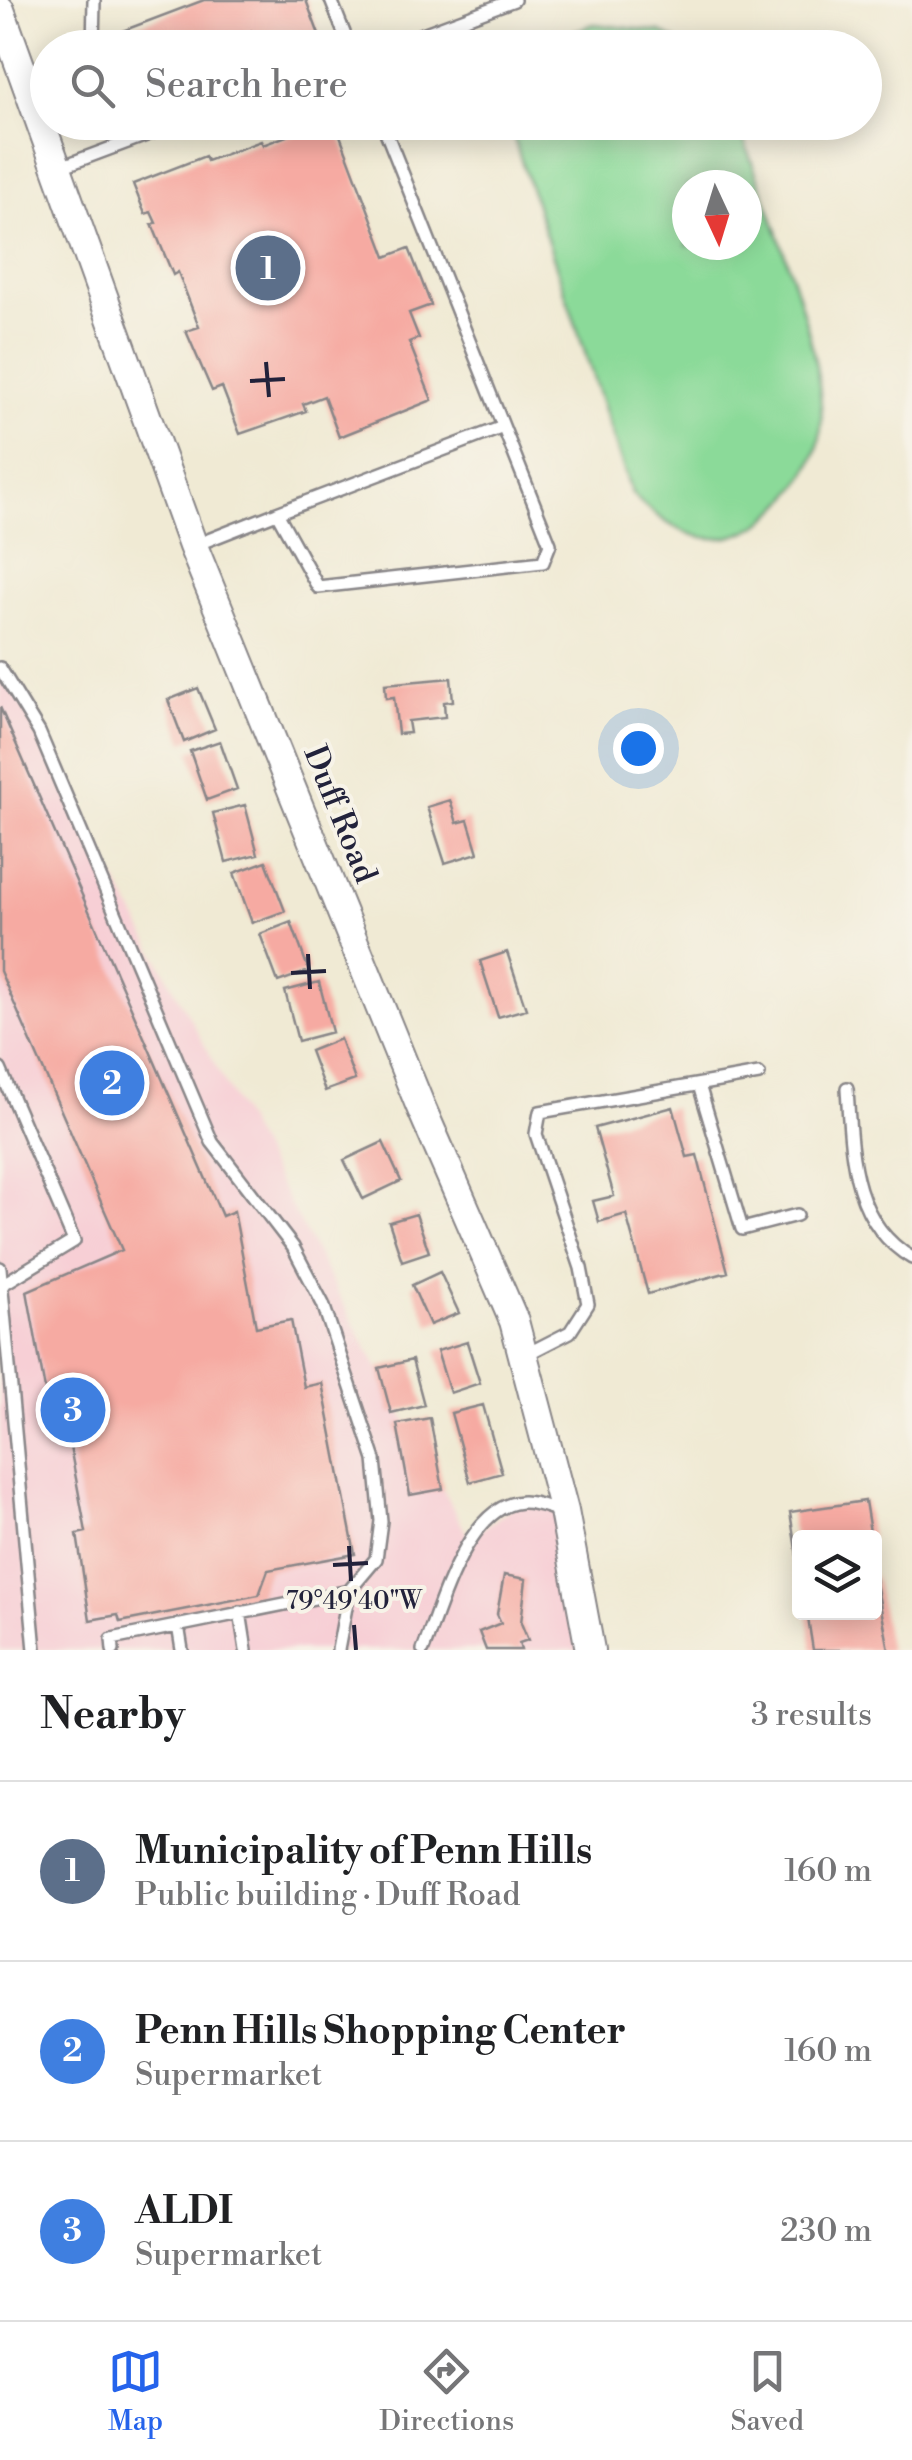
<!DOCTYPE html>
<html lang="en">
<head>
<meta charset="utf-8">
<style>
  body { margin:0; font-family:"Libre Bodoni",serif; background:#f2f2f2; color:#202124 }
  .controls { position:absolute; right:30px; bottom:30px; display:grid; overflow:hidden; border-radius:10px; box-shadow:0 5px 25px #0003 }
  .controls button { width:90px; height:90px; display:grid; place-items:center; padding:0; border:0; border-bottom:2px solid #e0e0e0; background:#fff; color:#202124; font:50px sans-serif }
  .compass { position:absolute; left:672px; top:170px; width:90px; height:90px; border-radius:50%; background:#fff; box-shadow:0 5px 25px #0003; rotate:176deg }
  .you { position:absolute; left:638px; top:748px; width:35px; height:35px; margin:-25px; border:8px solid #fff; border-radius:50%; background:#1a73e8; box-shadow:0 0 0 15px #1a73e833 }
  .badge { display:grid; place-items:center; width:65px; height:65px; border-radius:50%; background:#2563eb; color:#fff; font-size:32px; font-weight:700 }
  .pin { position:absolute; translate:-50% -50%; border:5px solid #fff; box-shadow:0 2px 10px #0006 }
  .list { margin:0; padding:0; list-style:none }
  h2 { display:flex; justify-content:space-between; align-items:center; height:130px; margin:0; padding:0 40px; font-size:42px }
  h2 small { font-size:32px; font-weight:400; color:#757577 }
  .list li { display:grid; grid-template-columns:65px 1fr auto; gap:30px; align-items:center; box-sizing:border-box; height:180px; padding:0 40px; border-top:2px solid #e0e0e0 }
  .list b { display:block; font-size:38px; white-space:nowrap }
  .list p { margin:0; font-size:32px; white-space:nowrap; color:#757577 }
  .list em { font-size:32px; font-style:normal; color:#757577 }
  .icon { flex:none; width:55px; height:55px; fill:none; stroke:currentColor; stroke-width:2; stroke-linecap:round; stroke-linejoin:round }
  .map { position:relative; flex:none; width:912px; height:1650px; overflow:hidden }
  .search { position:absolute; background:#fff; box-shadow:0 5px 25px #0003; left:30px; right:30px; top:30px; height:110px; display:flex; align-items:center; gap:25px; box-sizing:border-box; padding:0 35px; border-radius:55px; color:#757577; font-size:38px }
  .sheet { height:670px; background:#fff }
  nav { display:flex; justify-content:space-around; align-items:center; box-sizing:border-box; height:140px; border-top:2px solid #e0e0e0; background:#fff; font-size:28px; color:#757577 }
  nav a { display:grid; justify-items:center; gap:5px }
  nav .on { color:#2563eb }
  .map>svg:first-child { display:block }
  .built { fill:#f7cfd5 }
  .green { fill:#8bda99; stroke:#567e6a; stroke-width:2.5; fill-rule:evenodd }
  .building { fill:#f6aaa2 }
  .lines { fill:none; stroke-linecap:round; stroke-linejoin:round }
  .service-casing { stroke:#898688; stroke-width:16 }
  .tertiary-casing { stroke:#898688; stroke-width:32 }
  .service { stroke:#fff; stroke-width:11 }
  .tertiary { stroke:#fff; stroke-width:28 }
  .ticks { fill:none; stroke:#22223b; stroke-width:4 }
  .labels { text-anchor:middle; stroke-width:8; stroke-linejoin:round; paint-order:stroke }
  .street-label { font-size:32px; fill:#22223b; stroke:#f7f3e8 }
  .ticks-label { font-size:25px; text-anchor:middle; fill:#22223b; stroke:#f7f3e8; stroke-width:8; stroke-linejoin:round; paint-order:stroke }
</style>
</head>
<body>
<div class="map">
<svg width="912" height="1650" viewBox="0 0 912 1650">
  <rect width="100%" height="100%" fill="#f7f3e8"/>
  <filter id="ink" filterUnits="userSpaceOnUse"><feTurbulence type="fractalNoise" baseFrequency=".01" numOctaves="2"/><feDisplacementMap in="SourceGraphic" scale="20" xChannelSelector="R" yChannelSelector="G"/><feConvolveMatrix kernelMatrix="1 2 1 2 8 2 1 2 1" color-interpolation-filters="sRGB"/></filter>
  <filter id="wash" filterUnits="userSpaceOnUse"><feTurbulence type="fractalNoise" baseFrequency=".0048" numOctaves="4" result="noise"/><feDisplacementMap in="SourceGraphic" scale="40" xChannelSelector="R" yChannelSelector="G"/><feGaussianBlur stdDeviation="2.25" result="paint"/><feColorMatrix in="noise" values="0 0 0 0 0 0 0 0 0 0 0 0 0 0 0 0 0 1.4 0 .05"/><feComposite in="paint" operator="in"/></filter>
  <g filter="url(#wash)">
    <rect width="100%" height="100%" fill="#f0ead4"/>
    <path class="built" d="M0 664 469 1538 521 1502 564 1511 590 1650H0Z"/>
    <path class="green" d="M594 24 661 32 686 47H549L556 38Z
      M517 123H738C762 196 843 382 816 452 805 483 777 517 747 531 702 552 663 524 632 494L514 139ZM747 185V245H687V185Z"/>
    <g id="blocks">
      <path class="building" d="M204 0H306L321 40 302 48H257L251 31 208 48H113L109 36Z
        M303 122H335L386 257 409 248 431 305 409 313 419 338 409 342 432 400 339 437 324 396 303 404 306 411 240 434 222 387 212 391 186 331 199 327 178 272 173 275 152 224 156 223 151 212 145 214 133 184 205 156 207 161 261 141 263 145 305 129Z
        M451 678 453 701 444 702 445 717 408 721 410 733 398 734 394 697 386 698 385 684Z
        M198 688 215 729 184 742 168 700Z
        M0 707 222 1216 234 1211 256 1327 291 1320 304 1387 322 1383 355 1554 268 1570 259 1595 120 1622 118 1615 90 1620 77 1534 86 1532 68 1436 54 1439 27 1291 122 1250 0 971Z
        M220 741 237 789 207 800 190 751Z
        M450 800 457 823 468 820 478 853 445 863 427 807Z
        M245 805 258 854 226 862 213 813Z
        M266 861 285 911 252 923 234 873Z
        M291 922 309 971 278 982 260 934Z
        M507 952 526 1009 498 1017 480 961Z
        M319 982 332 1032 298 1041 285 991Z
        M340 1039 355 1080 325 1091 310 1051Z
        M673 1107 687 1157 697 1155 728 1272 648 1294 626 1214 599 1222 593 1201 614 1196 595 1128Z
        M383 1142 401 1181 363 1199 344 1160Z
        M416 1214 429 1252 402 1261 389 1222Z
        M440 1272 459 1313 430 1325 412 1285Z
        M467 1342 480 1383 450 1393 437 1351Z
        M412 1360 424 1405 391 1413 379 1368Z
        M483 1405 502 1473 470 1482 451 1413Z
        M430 1418 443 1489 410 1495 397 1424Z
        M865 1501 871 1538H800L797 1556 790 1512Z
        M874 1572 889 1650H813L807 1612H874Z
        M504 1575 526 1579 521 1623 528 1640 519 1643 521 1650H486L479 1632 501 1623 497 1614Z"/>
    </g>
  </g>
  <g filter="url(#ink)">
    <use href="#blocks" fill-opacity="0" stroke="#898688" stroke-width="2.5"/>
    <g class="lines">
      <g class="service-casing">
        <path id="service" d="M331 0 350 48
          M93 48 94 0
          M385 48 514 0
          M127 122 135 139
          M58 168 181 122
          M277 513 503 427
          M193 546 277 513 318 587 543 562 550 544 382 122
          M0 668 39 732 212 1142 293 1247 323 1304 375 1460 381 1521 376 1559 349 1591 338 1650
          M0 1069 74 1241 0 1286
          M699 1085 742 1229 797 1215
          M847 1088C851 1151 851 1222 912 1258
          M0 1268 35 1650
          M523 1356 570 1332 588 1304 581 1268 536 1134 540 1112 759 1074
          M240 1612 246 1650
          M178 1625 182 1650
          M113 1650 112 1639 349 1591
          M423 1650C440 1608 467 1505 522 1502 534 1501 549 1508 560 1511"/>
      </g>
      <g class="tertiary-casing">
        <path id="tertiary" d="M0 10 193 546 420 1105 514 1321 564 1511 590 1650"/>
      </g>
      <use href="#service" class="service"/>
      <use href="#tertiary" class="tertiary"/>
    </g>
  </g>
  <path class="ticks" d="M266 362 269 397M250 381 285 379M308 954 310 989M291 973 326 971M349 1546 351 1581M333 1565 368 1563M354 1625 356 1650"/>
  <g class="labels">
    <g class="street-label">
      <text transform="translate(341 814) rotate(68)" y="11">Duff Road</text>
    </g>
  </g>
  <g class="ticks-label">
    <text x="354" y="1609">79°49'40"W</text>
  </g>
</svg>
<div class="controls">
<button><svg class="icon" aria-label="layers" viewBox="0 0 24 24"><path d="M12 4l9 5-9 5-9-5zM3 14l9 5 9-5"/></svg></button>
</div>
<svg class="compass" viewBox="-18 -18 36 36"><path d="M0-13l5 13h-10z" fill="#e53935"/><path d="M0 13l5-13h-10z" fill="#757577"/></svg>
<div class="you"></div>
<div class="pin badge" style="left:268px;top:268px;background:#5c6f8a">1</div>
<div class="pin badge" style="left:112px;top:1083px;background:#3f7fe0">2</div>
<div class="pin badge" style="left:73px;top:1410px;background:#3f7fe0">3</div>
<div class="search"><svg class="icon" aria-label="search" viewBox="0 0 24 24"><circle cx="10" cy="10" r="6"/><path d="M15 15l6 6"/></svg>Search here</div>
</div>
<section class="sheet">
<h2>Nearby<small>3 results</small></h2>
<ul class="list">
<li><span class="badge" style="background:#5c6f8a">1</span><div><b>Municipality of Penn Hills</b><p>Public building · Duff Road</p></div><em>160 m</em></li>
<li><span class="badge" style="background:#3f7fe0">2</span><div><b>Penn Hills Shopping Center</b><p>Supermarket</p></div><em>160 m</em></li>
<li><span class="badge" style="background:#3f7fe0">3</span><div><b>ALDI</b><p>Supermarket</p></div><em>230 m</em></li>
</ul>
</section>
<nav>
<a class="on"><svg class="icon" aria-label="map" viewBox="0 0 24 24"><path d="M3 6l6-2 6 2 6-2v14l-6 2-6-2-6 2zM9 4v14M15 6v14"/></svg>Map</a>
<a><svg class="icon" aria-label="directions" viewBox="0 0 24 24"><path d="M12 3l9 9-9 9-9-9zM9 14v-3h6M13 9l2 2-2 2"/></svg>Directions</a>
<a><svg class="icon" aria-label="saved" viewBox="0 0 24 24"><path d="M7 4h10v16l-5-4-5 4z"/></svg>Saved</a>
</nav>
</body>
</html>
